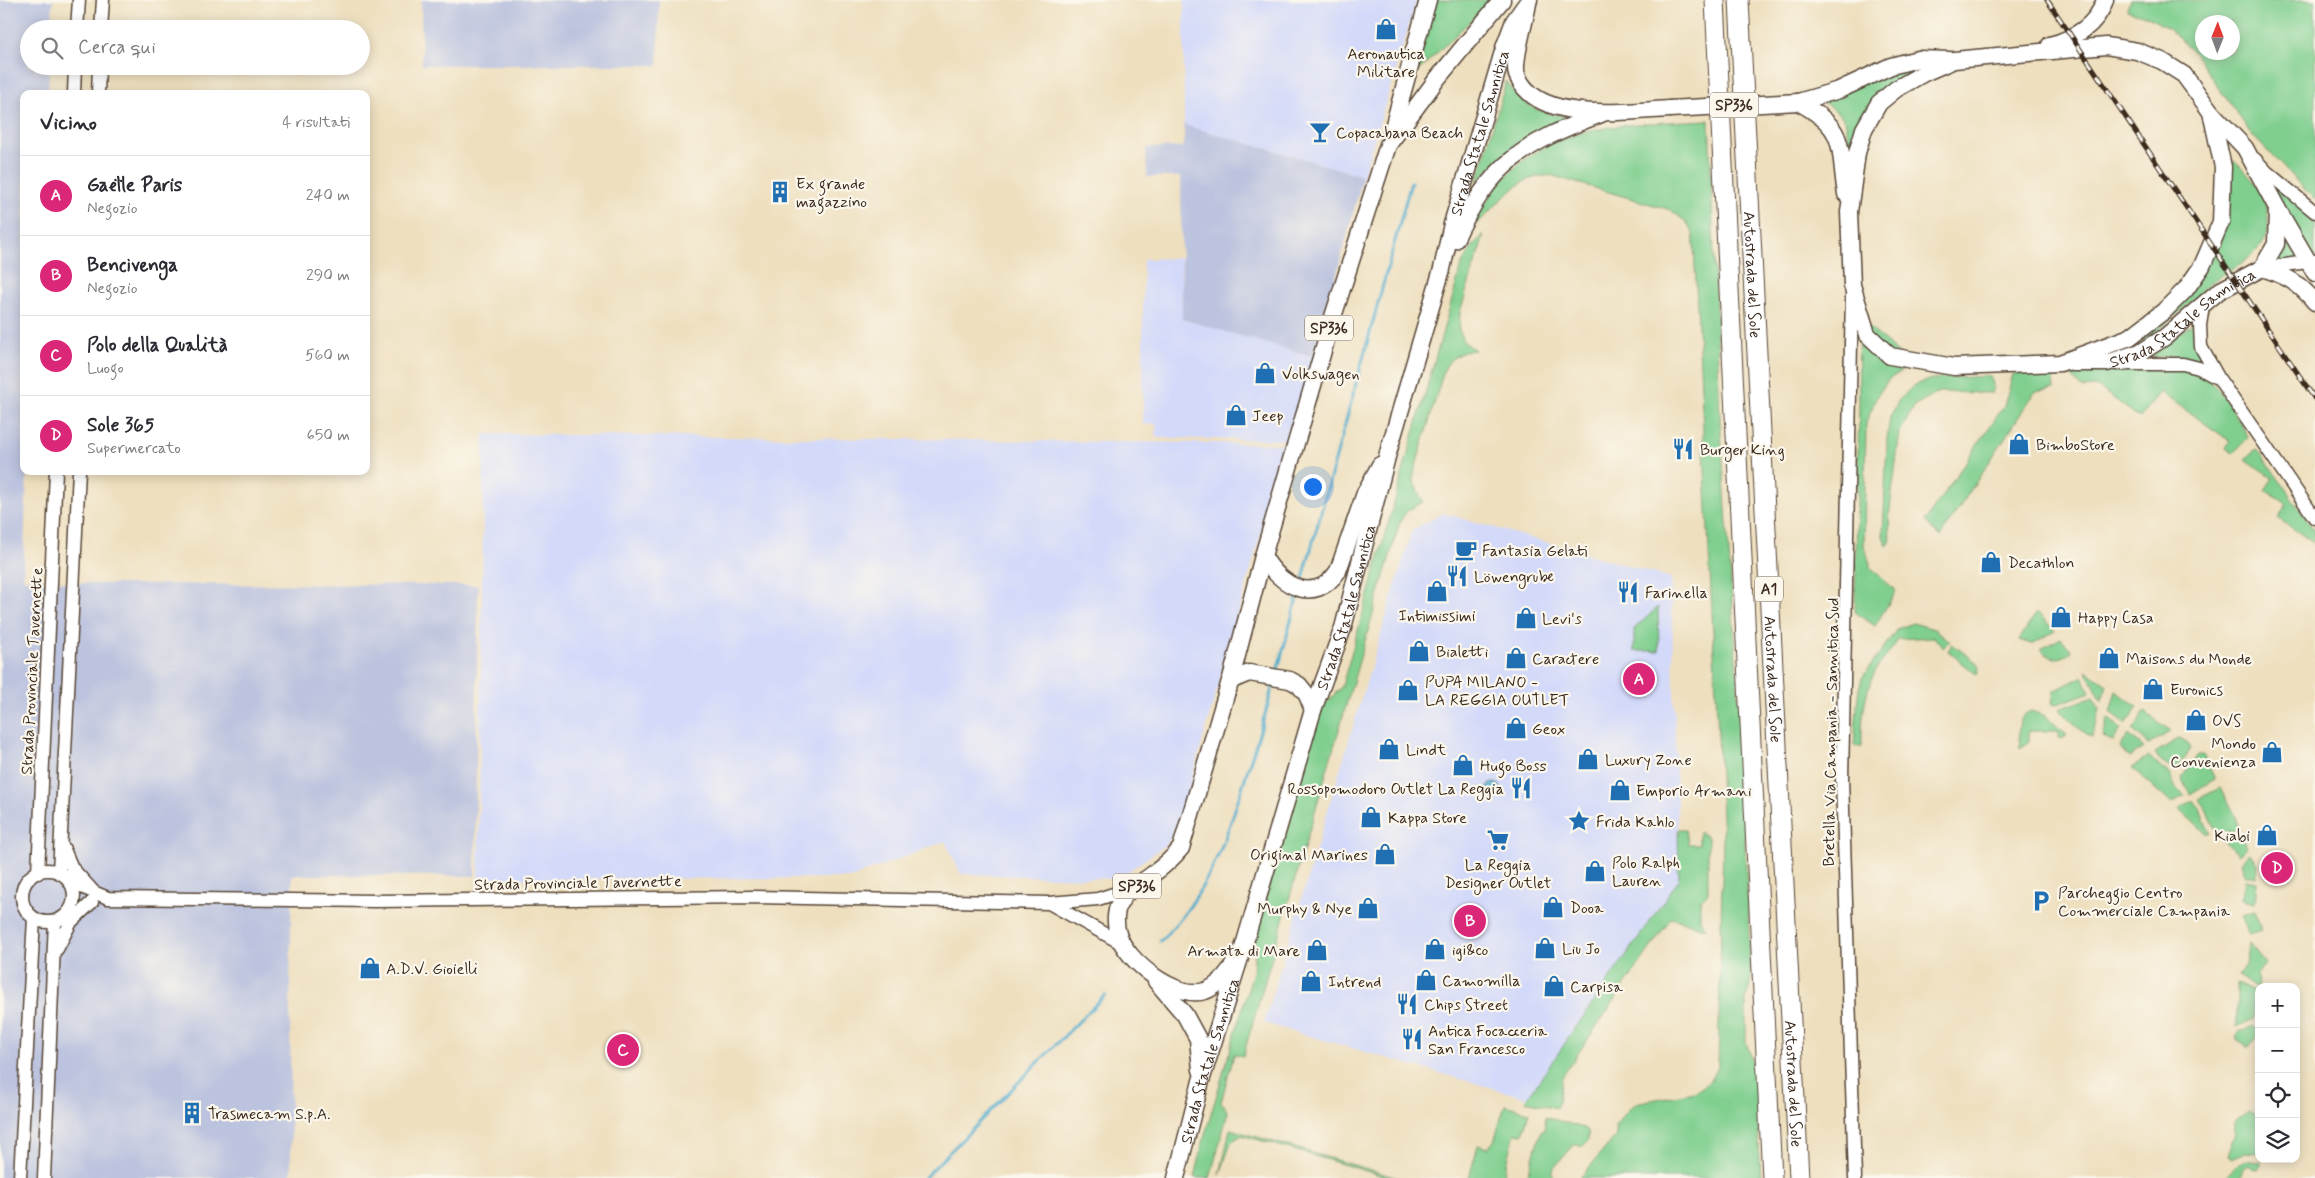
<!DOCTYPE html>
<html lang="it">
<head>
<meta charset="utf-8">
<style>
  body { margin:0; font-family:Mynerve,sans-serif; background:#f2f2f3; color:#2b2b33 }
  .controls { position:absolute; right:15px; bottom:15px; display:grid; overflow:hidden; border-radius:10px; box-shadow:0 2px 12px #0003 }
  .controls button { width:45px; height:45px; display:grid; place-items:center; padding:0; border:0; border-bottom:1px solid #e1e1e2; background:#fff; color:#2b2b33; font:25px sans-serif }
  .compass { position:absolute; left:2195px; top:15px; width:45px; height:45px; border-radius:50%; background:#fff; box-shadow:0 2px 12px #0003; rotate:1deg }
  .you { position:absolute; left:1312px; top:486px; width:18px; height:18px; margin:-12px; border:4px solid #fff; border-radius:50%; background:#1a73e8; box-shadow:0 0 0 8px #1a73e833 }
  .badge { display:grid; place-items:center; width:32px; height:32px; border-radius:50%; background:#db2777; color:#fff; font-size:16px; font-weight:700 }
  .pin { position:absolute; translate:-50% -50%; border:2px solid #fff; box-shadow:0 1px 5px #0006 }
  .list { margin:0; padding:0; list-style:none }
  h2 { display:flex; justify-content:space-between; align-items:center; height:65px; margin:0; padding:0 20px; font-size:21px }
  h2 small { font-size:16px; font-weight:400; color:#7c7c81 }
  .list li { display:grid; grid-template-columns:32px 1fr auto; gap:15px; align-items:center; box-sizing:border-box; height:80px; padding:0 20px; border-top:1px solid #e1e1e2 }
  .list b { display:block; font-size:19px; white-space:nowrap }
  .list p { margin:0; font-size:16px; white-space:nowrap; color:#7c7c81 }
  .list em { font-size:16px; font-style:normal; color:#7c7c81 }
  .icon { flex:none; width:28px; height:28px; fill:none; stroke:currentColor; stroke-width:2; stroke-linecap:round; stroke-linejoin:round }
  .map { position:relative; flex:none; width:2315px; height:1178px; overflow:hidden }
  .search { position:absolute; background:#fff; box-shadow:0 2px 12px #0003; left:20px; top:20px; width:350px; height:55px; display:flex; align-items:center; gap:12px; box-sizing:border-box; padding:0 18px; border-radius:28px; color:#7c7c81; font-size:19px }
  .panel { position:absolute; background:#fff; box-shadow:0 2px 12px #0003; left:20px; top:90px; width:350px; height:385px; border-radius:10px }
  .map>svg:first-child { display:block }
  .built { fill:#d3d9f9 }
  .industrial { fill:#bcc3de }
  .green { fill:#80cf8f; stroke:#5e7c56; fill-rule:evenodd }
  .water { fill:#4eaccd; stroke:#446b76 }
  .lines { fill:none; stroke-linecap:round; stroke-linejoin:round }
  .stream { stroke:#4eaccd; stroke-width:3 }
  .minor-casing { stroke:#564536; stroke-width:15 }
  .major-casing { stroke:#564536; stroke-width:19 }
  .highway-casing { stroke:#564536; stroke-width:21 }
  .minor { stroke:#fff; stroke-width:12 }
  .major { stroke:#fff; stroke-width:16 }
  .highway { stroke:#fff; stroke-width:19 }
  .rail-casing { stroke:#3b2a1e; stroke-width:5 }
  .rail { stroke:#fbf7ec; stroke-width:3; stroke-dasharray:9; stroke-linecap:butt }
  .major-bridge-casing { stroke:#564536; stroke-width:19; stroke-linecap:butt }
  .major-bridge { stroke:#fff; stroke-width:16 }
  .labels { text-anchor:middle; stroke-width:4.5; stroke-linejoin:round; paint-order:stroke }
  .shield { fill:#fbf7ec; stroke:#75685c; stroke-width:1 }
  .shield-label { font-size:15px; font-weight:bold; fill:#3b2a1e }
  .poi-label { font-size:16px; fill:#3b2a1e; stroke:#fbf7ec; text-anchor:start }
  .street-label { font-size:16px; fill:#3b2a1e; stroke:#fbf7ec }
</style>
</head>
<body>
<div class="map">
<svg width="2315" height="1178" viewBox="0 0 2315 1178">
  <rect width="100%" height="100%" fill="#fbf7ec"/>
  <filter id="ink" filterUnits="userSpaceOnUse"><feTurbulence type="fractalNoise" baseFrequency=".02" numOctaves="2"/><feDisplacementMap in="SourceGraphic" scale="10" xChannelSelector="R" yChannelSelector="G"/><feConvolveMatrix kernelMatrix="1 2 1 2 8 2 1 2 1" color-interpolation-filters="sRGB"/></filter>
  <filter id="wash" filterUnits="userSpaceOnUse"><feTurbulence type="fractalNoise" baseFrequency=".0096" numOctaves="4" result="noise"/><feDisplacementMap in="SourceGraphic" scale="20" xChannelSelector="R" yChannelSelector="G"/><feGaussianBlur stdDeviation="1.12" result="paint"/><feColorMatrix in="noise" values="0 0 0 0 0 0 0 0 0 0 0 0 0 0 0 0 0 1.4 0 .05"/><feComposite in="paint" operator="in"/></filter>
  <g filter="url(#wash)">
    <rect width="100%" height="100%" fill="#eedfbe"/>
    <path class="built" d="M1184 0H1417L1363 176 1184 125Z
      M1181 258 1182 319 1314 357 1286 440 1156 438V424H1143V259Z
      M484 434 1286 444 1185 803 1175 830 1167 844 1117 879 961 874 945 841 851 878 478 879Z
      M1443 513 1671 578 1679 879 1527 1098 1264 1023 1412 530Z"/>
    <path class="industrial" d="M0 0H53L51 29H29V66H49L48 94H24V471H27L23 579 99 584 478 585 475 876 292 875 290 999 291 1178H0Z
      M421 0H659L658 65H422Z
      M1184 125 1363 176 1314 357 1182 319 1181 177H1147L1146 148 1184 147Z"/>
    <path class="green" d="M1436 0H1492L1414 75Z
      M2130 0H2315V200L2253 136 2191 49 2168 28 2148 17 2127 10ZM2232 22V52H2202V22Z
      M1925 66 1884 91 1852 170 1846 123 1840 114 1820 100 1882 75Z
      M1506 81C1524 108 1541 114 1572 117 1562 121 1550 124 1539 129 1515 142 1496 163 1477 182Z
      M1709 120 1720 417 1738 690 1751 978 1746 1001V1042L1755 1068 1761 1178H1580L1616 1136 1615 1126 1631 1107 1640 1102 1695 1092 1711 1081 1718 1067 1723 836 1694 245 1693 234 1688 224 1671 210 1553 176C1524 173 1508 194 1488 213 1484 217 1480 222 1474 225 1521 122 1612 125 1709 120Z
      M2235 161C2265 188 2286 231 2246 260 2232 270 2217 276 2205 288 2179 312 2158 337 2124 350L2122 348 2204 270 2231 162Z
      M2263 173 2315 216V258L2270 263 2280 245Z
      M1484 235 1460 312 1459 330 1463 341 1475 350C1460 352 1451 356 1444 370L1414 473V483L1423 502 1407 511 1400 522 1243 1056 1234 1054 1221 1102 1228 1112 1210 1178H1195L1204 1138 1253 972 1257 925 1321 709 1342 686 1462 264 1475 243Z
      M1858 311 1859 318 1911 365 1888 380 1876 398 1866 423 1864 546 1872 569 1896 591 1875 626 1855 612 1859 401Z
      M2193 323 2195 343 2204 361 2192 357H2149Z
      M2191 369C2222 384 2232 409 2248 438L2233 453 2226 448 2230 441 2160 392 2140 418 2098 387 2081 388 2066 370Z
      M2052 372 2054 389 2035 392 1940 537 1925 521 2004 406 2013 374Z
      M1990 376 1993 384 1992 393 1939 392 1915 405 1900 432 1889 516 1890 543 1887 546 1883 536 1887 439 1890 417 1899 400 1913 386 1931 379Z
      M2256 450 2261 454 2315 531V544L2278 518 2287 504 2265 490 2273 478 2245 459Z
      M1658 607 1659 651H1634V629Z
      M2037 612 2055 631 2031 644 2019 640Z
      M1913 623 1934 629 1950 641 1943 648 1934 637 1898 639C1892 652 1880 661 1874 674 1864 693 1861 725 1862 746H1854L1858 694 1862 678 1897 629Z
      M2061 638 2072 651C2061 661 2050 660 2041 649Z
      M1952 644 1976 662 1979 666 1977 675 1948 651Z
      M2086 670 2107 685 2102 701Z
      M2083 676 2090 692 2055 705 2052 703 2054 691Z
      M2116 691 2138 707 2125 724 2110 712Z
      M2093 697 2100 709 2092 737 2084 733 2059 709Z
      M2031 711 2046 716 2066 734V737L2059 739V731H2029V741L2020 748C2019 734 2015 717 2031 711Z
      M2145 712 2171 731 2149 745 2133 730Z
      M2108 718 2121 729 2113 741 2103 737Z
      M2129 735 2144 748 2129 758 2120 747Z
      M2180 738 2188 743 2191 749 2175 771 2161 762 2155 753Z
      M2198 755H2203L2215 779 2190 794 2182 777Z
      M2149 756 2157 765 2170 775 2175 787 2185 795 2171 803 2132 768Z
      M2220 788 2237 820 2239 830 2216 833 2207 810 2198 799Z
      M2193 801 2200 809 2209 832 2206 834 2179 809Z
      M1678 829H1686L1688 844H1699V832L1708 837V893L1700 901V920L1707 929 1671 918 1562 1077 1557 1108 1525 1101 1679 879Z
      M2241 835 2246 847 2239 855 2221 838Z
      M2250 853 2257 864 2256 877 2245 875 2241 861Z
      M2245 880 2257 882 2255 903 2241 900Z
      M2255 911 2261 931 2249 935 2241 915Z
      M2249 944 2265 964 2257 974 2258 990 2238 976 2247 961Z
      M2237 983 2254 993V1019L2237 1027Z
      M2253 1026 2259 1031V1033L2249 1047 2235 1038 2238 1033Z
      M1505 1105 1529 1112 1523 1134 1515 1133 1503 1178H1469L1478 1145 1488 1148 1494 1141Z
      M2249 1111 2259 1117V1153L2246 1152 2232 1158 2228 1155 2235 1133V1120Z
      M1546 1117 1584 1128 1588 1132 1589 1140 1584 1145H1574L1552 1170V1178H1527L1541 1131 1544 1130Z
      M1230 1129 1398 1178H1390L1242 1135 1231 1142 1220 1175Z
      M2247 1160 2261 1163 2257 1170 2252 1169 2249 1165 2243 1168 2240 1178H2224L2239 1163Z"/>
    <path class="water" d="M1486 791a8 8 0 1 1 16 0a8 8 0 1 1-16 0Z"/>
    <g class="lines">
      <path class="stream" d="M1302 582 1411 182
        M1277 672 1298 595
        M1160 941C1210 894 1230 829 1249 765 1258 739 1266 712 1273 685
        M924 1178 1105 995"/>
    </g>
  </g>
  <g filter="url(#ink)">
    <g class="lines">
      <g class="minor-casing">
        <path id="minor" d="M77 29 79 0
          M101 29 103 0
          M74 94 75 66
          M98 94 99 66
          M2255 159 2267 172 2315 212
          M2262 268 2315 261
          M1852 295 1842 779 1855 1178
          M2203 306 2200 325 2201 347 2219 379 2315 518
          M2115 364H2183L2199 368 2219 379
          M63 847 72 868 92 890
          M22 896a26 26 0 1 1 52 0a26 26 0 1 1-52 0Z
          M38 873 56 471
          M59 873 79 471
          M69 882 108 898 376 901 754 897 1049 903 1098 899 1132 888
          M1049 903 1121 943
          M57 949 71 922 92 902
          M20 1178 34 918
          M44 1178 55 921"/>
      </g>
      <g class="major-casing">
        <g id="major">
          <path d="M1528 3C1526 19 1512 62 1517 75 1536 125 1628 111 1669 109"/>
          <path d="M2050 45C2074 39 2097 25 2105 0"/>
          <path d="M2106 46 2137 51 2162 61 2184 75 2211 112 2223 167 2221 222 2202 266 2186 289 2164 311 2130 337 2060 363 1954 367 1890 356 1867 334 1852 285 1849 212 1857 153 1864 129 1879 103 1896 89 1924 73 1954 60Z"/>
          <path d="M1798 102 1839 90 1891 66 1918 59 1950 60"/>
          <path d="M1798 102C1848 129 1838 144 1846 194"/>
          <path d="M1391 135 1428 0"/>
          <path d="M2277 208 2315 273"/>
          <path d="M1455 240C1490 164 1524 143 1601 114"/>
          <path d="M2262 268C2287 276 2298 282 2315 302"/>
          <path id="s1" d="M2072 363H2107L2143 351 2165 337 2219 291 2262 268 2276 244 2277 208 2245 148 2211 112"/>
          <path d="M1263 556C1281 586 1314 606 1338 571L1365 493 1380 465"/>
          <path d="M1228 690 1263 556 1332 320 1388 145 1437 79 1502 0"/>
          <path d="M1235 963C1227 974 1219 986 1205 991 1176 1000 1126 961 1118 934 1115 925 1115 913 1119 904 1125 890 1142 883 1153 874 1164 866 1173 858 1181 848L1230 681 1249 673 1290 680 1299 685 1307 695 1313 710"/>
          <path d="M1156 981 1185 1015 1198 1039 1201 1070"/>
          <path id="s2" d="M1176 1178 1201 1081 1245 942 1313 710 1343 628 1388 453 1442 269 1452 224 1505 45 1514 21 1529 0"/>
        </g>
      </g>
      <g class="highway-casing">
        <g id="highway">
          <path d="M1715 0 1772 1178"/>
          <path id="s3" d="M1739 0 1799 1178"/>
        </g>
      </g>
      <use href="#minor" class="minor"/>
      <use href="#major" class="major"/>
      <use href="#highway" class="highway"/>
      <g class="rail-casing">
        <path id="rail" d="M2047 0 2315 399"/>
      </g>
      <use href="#rail" class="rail"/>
      <g class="major-bridge-casing">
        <path id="major-bridge" d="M1669 109 1798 102"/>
      </g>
      <use href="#major-bridge" class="major-bridge"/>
    </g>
  </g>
  <defs>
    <g id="shop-bare" transform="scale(1.725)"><path d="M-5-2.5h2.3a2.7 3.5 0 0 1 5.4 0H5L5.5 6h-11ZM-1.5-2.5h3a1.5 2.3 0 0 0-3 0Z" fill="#1f6fb2" stroke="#fbf7ec" stroke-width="2.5" paint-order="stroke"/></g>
    <g id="bar-bare" transform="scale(1.725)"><path d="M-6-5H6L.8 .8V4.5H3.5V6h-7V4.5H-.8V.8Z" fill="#1f6fb2" stroke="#fbf7ec" stroke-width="2.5" paint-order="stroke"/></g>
    <g id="building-bare" transform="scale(1.725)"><path d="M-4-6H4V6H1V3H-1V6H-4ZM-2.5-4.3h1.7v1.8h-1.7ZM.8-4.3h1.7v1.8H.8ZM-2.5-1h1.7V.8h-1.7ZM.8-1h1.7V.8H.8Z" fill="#1f6fb2" stroke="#fbf7ec" stroke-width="2.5" paint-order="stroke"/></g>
    <g id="restaurant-bare" transform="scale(1.725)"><path d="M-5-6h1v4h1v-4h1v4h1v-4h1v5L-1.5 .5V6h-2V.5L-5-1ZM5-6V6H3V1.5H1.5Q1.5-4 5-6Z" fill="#1f6fb2" stroke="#fbf7ec" stroke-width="2.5" paint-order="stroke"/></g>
    <g id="cafe-bare" transform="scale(1.725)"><path d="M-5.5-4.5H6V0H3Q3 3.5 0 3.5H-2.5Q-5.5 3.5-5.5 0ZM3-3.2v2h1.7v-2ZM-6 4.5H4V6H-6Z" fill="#1f6fb2" stroke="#fbf7ec" stroke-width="2.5" paint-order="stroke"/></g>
    <g id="sight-bare" transform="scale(1.725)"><path d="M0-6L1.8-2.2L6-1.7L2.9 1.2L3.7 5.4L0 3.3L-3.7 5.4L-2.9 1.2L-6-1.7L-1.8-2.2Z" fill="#1f6fb2" stroke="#fbf7ec" stroke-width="2.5" paint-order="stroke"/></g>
    <g id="supermarket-bare" transform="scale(1.725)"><path d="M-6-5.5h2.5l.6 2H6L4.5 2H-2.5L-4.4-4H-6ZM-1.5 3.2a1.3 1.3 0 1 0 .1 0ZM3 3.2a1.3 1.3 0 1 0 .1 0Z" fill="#1f6fb2" stroke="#fbf7ec" stroke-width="2.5" paint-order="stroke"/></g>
    <g id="parking-bare" transform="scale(1.725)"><path d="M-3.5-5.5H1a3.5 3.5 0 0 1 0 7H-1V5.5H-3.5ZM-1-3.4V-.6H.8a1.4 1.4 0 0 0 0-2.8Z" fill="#1f6fb2" stroke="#fbf7ec" stroke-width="2.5" paint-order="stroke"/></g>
  </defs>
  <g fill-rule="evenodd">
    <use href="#shop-bare" x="1386" y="29"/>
    <use href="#bar-bare" x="1320" y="132"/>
    <use href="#building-bare" x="780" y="192"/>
    <use href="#shop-bare" x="1265" y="373"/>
    <use href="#shop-bare" x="1236" y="415"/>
    <use href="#shop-bare" x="2019" y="444"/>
    <use href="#restaurant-bare" x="1683" y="449"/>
    <use href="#cafe-bare" x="1466" y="550"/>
    <use href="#shop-bare" x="1991" y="562"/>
    <use href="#restaurant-bare" x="1457" y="576"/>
    <use href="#shop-bare" x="1437" y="591"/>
    <use href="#restaurant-bare" x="1628" y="592"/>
    <use href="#shop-bare" x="2061" y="617"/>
    <use href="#shop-bare" x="1526" y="618"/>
    <use href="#shop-bare" x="1419" y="651"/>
    <use href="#shop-bare" x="1516" y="658"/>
    <use href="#shop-bare" x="2109" y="658"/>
    <use href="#shop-bare" x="2153" y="689"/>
    <use href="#shop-bare" x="1408" y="690"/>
    <use href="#shop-bare" x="2196" y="720"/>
    <use href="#shop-bare" x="1516" y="728"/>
    <use href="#shop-bare" x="1389" y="749"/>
    <use href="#shop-bare" x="2272" y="752"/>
    <use href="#shop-bare" x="1588" y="759"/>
    <use href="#shop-bare" x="1463" y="765"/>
    <use href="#restaurant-bare" x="1521" y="788"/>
    <use href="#shop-bare" x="1620" y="790"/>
    <use href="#shop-bare" x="1371" y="817"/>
    <use href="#sight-bare" x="1579" y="821"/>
    <use href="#shop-bare" x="2267" y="835"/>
    <use href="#supermarket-bare" x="1498" y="840"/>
    <use href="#shop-bare" x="1385" y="854"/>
    <use href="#shop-bare" x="1595" y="871"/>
    <use href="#parking-bare" x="2041" y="901"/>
    <use href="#shop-bare" x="1553" y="907"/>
    <use href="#shop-bare" x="1368" y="908"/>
    <use href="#shop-bare" x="1545" y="948"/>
    <use href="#shop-bare" x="1435" y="949"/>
    <use href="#shop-bare" x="1317" y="950"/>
    <use href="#shop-bare" x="370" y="968"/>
    <use href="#shop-bare" x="1426" y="980"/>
    <use href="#shop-bare" x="1311" y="981"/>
    <use href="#shop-bare" x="1554" y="986"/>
    <use href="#restaurant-bare" x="1407" y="1004"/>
    <use href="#restaurant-bare" x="1412" y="1039"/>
    <use href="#building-bare" x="192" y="1113"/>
  </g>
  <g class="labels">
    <g class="shield">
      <rect x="1710" y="92.5" width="48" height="25" rx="4"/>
      <rect x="1305" y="315.5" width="48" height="25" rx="4"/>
      <rect x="1755" y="576.5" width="28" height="25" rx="4"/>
      <rect x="1113" y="873.5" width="48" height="25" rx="4"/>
    </g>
    <g class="shield-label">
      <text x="1734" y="110">SP336</text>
      <text x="1329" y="333">SP336</text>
      <text x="1769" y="594">A1</text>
      <text x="1137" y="891">SP336</text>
    </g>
    <g class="poi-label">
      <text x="1386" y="59" text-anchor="middle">Aeronautica<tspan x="1386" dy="18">Militare</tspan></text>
      <text x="1336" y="138">Copacabana Beach</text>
      <text x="796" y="189">Ex grande<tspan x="796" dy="18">magazzino</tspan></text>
      <text x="1282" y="379">Volkswagen</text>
      <text x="1252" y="421">Jeep</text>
      <text x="2036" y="450">BimboStore</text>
      <text x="1700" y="455">Burger King</text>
      <text x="1482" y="556">Fantasia Gelati</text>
      <text x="2008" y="568">Decathlon</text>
      <text x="1474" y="582">Löwengrube</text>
      <text x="1645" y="598">Farinella</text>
      <text x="1437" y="621" text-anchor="middle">Intimissimi</text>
      <text x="2078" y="623">Happy Casa</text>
      <text x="1542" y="624">Levi's</text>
      <text x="1436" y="657">Bialetti</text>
      <text x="1532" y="664">Caractere</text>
      <text x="2126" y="664">Maisons du Monde</text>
      <text x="1425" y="687">PUPA MILANO -<tspan x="1425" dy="18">LA REGGIA OUTLET</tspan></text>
      <text x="2170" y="695">Euronics</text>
      <text x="2212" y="726">OVS</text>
      <text x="1532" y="734">Geox</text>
      <text x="2256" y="749" text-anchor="end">Mondo<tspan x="2256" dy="18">Convenienza</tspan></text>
      <text x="1406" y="755">Lindt</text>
      <text x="1605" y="765">Luxury Zone</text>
      <text x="1480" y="771">Hugo Boss</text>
      <text x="1504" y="794" text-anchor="end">Rossopomodoro Outlet La Reggia</text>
      <text x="1636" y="796">Emporio Armani</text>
      <text x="1388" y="823">Kappa Store</text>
      <text x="1596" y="827">Frida Kahlo</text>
      <text x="2250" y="841" text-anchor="end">Kiabi</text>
      <text x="1368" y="860" text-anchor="end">Original Marines</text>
      <text x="1612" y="868">Polo Ralph<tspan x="1612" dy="18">Lauren</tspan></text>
      <text x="1498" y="870" text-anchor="middle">La Reggia<tspan x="1498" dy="18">Designer Outlet</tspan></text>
      <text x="2058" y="898">Parcheggio Centro<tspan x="2058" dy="18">Commerciale Campania</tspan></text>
      <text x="1570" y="913">Dooa</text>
      <text x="1352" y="914" text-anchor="end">Murphy &amp; Nye</text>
      <text x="1562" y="954">Liu Jo</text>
      <text x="1452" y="955">igi&amp;co</text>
      <text x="1300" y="956" text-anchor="end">Armata di Mare</text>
      <text x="386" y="974">A.D.V. Gioielli</text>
      <text x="1442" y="986">Camomilla</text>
      <text x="1328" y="987">Intrend</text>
      <text x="1570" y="992">Carpisa</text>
      <text x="1424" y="1010">Chips Street</text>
      <text x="1428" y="1036">Antica Focacceria<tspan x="1428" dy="18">San Francesco</tspan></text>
      <text x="208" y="1119">Trasmecam S.p.A.</text>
    </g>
    <g class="street-label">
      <text dy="6" stroke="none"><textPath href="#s2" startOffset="1089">Strada Statale Sannitica</textPath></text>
      <text dy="6" stroke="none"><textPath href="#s3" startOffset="275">Autostrada del Sole</textPath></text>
      <text dy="6" stroke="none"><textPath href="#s1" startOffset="124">Strada Statale Sannitica</textPath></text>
      <text dy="6" stroke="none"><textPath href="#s2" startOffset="596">Strada Statale Sannitica</textPath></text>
      <text transform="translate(31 671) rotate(-87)" y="6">Strada Provinciale Tavernette</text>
      <text dy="6" stroke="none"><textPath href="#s3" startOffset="680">Autostrada del Sole</textPath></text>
      <text transform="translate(1830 732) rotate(-89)" y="6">Bretella Via Campania - Sannitica Sud</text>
      <text transform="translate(578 882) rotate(-1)" y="6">Strada Provinciale Tavernette</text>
      <text dy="6" stroke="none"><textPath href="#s2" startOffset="122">Strada Statale Sannitica</textPath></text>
      <text dy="6" stroke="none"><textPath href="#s3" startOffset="1085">Autostrada del Sole</textPath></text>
    </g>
  </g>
</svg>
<div class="controls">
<button>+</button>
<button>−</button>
<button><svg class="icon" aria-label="locate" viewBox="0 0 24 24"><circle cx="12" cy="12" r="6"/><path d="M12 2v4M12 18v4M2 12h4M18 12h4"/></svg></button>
<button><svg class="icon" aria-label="layers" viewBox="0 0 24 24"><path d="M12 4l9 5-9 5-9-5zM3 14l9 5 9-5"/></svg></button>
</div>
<svg class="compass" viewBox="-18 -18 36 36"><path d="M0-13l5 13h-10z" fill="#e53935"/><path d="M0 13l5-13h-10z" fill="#7c7c81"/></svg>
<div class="you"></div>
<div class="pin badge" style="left:1639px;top:679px">A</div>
<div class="pin badge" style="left:1470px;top:921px">B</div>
<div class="pin badge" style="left:623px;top:1050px">C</div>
<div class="pin badge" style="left:2277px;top:868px">D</div>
<div class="search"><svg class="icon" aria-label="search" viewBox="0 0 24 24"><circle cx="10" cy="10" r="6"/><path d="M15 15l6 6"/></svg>Cerca qui</div>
<section class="panel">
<h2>Vicino<small>4 risultati</small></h2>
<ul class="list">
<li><span class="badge">A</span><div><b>Gaëlle Paris</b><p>Negozio</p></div><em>240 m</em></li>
<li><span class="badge">B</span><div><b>Bencivenga</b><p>Negozio</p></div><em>290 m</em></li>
<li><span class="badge">C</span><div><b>Polo della Qualità</b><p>Luogo</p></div><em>560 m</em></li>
<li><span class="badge">D</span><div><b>Sole 365</b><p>Supermercato</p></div><em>650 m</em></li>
</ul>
</section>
</div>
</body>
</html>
